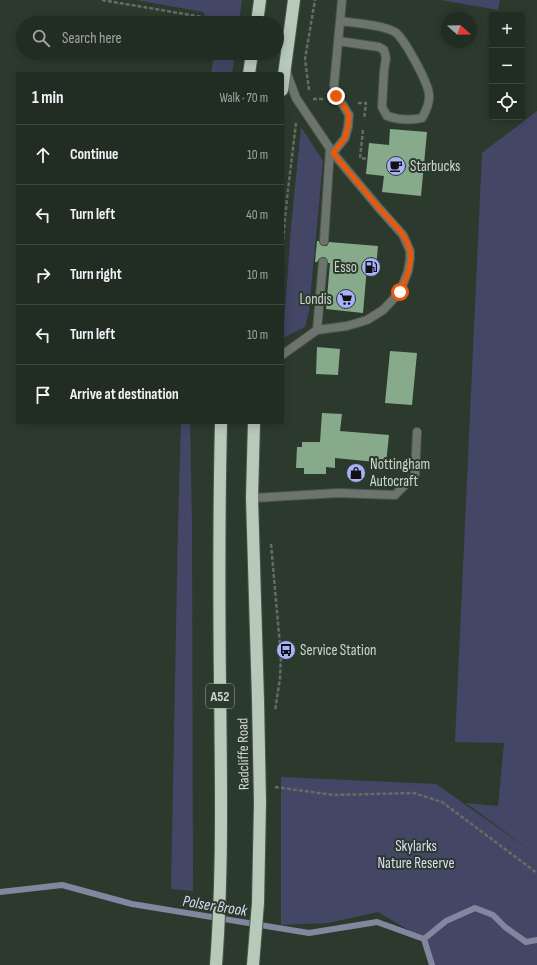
<!DOCTYPE html>
<html lang="en">
<head>
<meta charset="utf-8">
<style>
  body { margin:0; font-family:"Sofia Sans Condensed",sans-serif; background:#2d382f; color:#f1f3f6 }
  .controls { position:absolute; right:12px; top:12px; display:grid; overflow:hidden; border-radius:4px; box-shadow:0 2px 10px #0003 }
  .controls button { width:36px; height:36px; display:grid; place-items:center; padding:0; border:0; border-bottom:1px solid #3e4840; background:#212c22; color:#f1f3f6; font:20px sans-serif }
  .compass { position:absolute; left:441px; top:12px; width:36px; height:36px; border-radius:50%; background:#212c22; box-shadow:0 2px 10px #0003; rotate:110deg }
  .stop { position:absolute; width:12px; height:12px; margin:-9px; border:3px solid #ea580c; border-radius:50%; background:#fff }
  .stop.end { background:#ea580c; border-color:#fff; box-shadow:0 1px 4px #0008 }
  .list { margin:0; padding:0; list-style:none }
  h2 { display:flex; justify-content:space-between; align-items:center; height:52px; margin:0; padding:0 16px; font-size:17px }
  h2 small { font-size:13px; font-weight:400; color:#a2a7a5 }
  .list li { display:grid; grid-template-columns:26px 1fr auto; gap:12px; align-items:center; box-sizing:border-box; height:60px; padding:0 16px; border-top:1px solid #3e4840 }
  .list b { display:block; font-size:15px; white-space:nowrap }
  .list em { font-size:13px; font-style:normal; color:#a2a7a5 }
  .icon { flex:none; width:22px; height:22px; fill:none; stroke:currentColor; stroke-width:2; stroke-linecap:round; stroke-linejoin:round }
  .map { position:relative; flex:none; width:537px; height:965px; overflow:hidden }
  .search { position:absolute; background:#212c22; box-shadow:0 2px 10px #0003; left:16px; top:16px; width:268px; height:44px; display:flex; align-items:center; gap:10px; box-sizing:border-box; padding:0 14px; border-radius:22px; color:#a2a7a5; font-size:15px }
  .panel { position:absolute; background:#212c22; box-shadow:0 2px 10px #0003; left:16px; top:72px; width:268px; height:352px; border-radius:4px }
  .map>svg:first-child { display:block }
  .green { fill:#444666 }
  .lines { fill:none; stroke-linecap:round; stroke-linejoin:round }
  .stream { stroke:#82879f; stroke-width:6 }
  .building { fill:#87aa8b }
  .lane-casing { stroke:#49564a; stroke-width:10 }
  .highway-casing { stroke:#49564a; stroke-width:14 }
  .path { stroke:#626e63; stroke-width:2.5; stroke-dasharray:4 2; stroke-linecap:butt }
  .lane { stroke:#6d746d; stroke-width:8 }
  .highway { stroke:#b7c9b9; stroke-width:12 }
  .route { stroke:#ea580c; stroke-width:5 }
  .labels { text-anchor:middle; stroke-width:4; stroke-linejoin:round; paint-order:stroke }
  .shield { fill:#2c3a2d; stroke:#9da89e; stroke-width:1 }
  .shield-label { font-size:14px; font-weight:bold; fill:#ced7cf }
  .poi-label { font-size:15px; fill:#ced7cf; stroke:#2c3a2d; text-anchor:start }
  .street-label { font-size:15px; fill:#ced7cf; stroke:#2c3a2d }
  .park-label { font-size:15px; fill:#dbdef8; stroke:#2c3a2d }
  .water-label { font-size:16px; font-style:italic; fill:#daddf7; stroke:#2c3a2d }
</style>
</head>
<body>
<div class="map">
<svg width="537" height="965" viewBox="0 0 537 965">
  <rect width="100%" height="100%" fill="#2c3a2d"/>
  <path class="green" d="M136 0H242L239 23H209L203 12Z
    M441 0H500L498 10Z
    M214 53H235L232 74H211Z
    M537 111V965H431L424 939 378 912 328 923 281 925V777L436 784 533 852 466 803 498 806 504 743 455 742 482 153Z
    M301 127 323 161 309 311 305 327 283 338 291 227Z
    M181 422H190L192 523 193 891 171 889 178 526Z"/>
  <g class="lines">
    <path class="stream" d="M0 892 62 885 132 904 309 933 377 922 424 939 446 921 475 908 493 915 505 927 526 942 537 940
      M424 939 432 965"/>
  </g>
  <path class="building" d="M390 129 427 132 421 196 382 192 384 176 366 174 369 143 389 145Z
    M317 241H319L321 245 323 246H327L329 242 378 246 376 268 367 267 363 313 326 309 330 263H328L326 258 323 257 319 259 317 262H315Z
    M317 347 340 349 338 375 316 374Z
    M390 351 417 353 412 405 385 403Z
    M322 413 342 414 340 431 389 435 386 463 335 458V468L326 467V474H304V468H296L297 447H302V442H320Z"/>
  <g class="lines">
    <g class="lane-casing">
      <path id="lane" d="M338 41 379 47 384 50 386 58 384 71 382 107 387 116C399 120 409 121 422 118 426 111 430 103 429 95 429 84 404 38 395 32 383 25 355 23 340 21
        M333 153 345 138 348 127 349 115 343 105 336 96 334 85 342 0
        M324 241 330 149
        M317 330 323 262
        M282 355 317 330 347 326 367 320 383 310 400 292 408 271 410 259V251L403 235 378 207 333 153 296 98 286 71
        M252 498 338 493 395 495 415 475 417 432"/>
    </g>
    <g class="highway-casing">
      <path id="highway" d="M257 23 260 0
        M249 74 252 53
        M282 90 294 0
        M216 965C223 872 221 778 220 685 219 597 219 509 221 422
        M253 965 258 903 260 802 258 700 252 498 254 422"/>
    </g>
    <path class="path" d="M102 0 238 23
      M309 90 305 59 315 0
      M313 99H323
      M358 103H366L364 119
      M363 130 360 158 368 159
      M282 252 287 198 296 123
      M271 544 281 657 280 678 275 711
      M275 787 334 795 414 793 442 802 537 873"/>
    <use href="#lane" class="lane"/>
    <use href="#highway" class="highway"/>
  </g>
  <g class="lines">
    <path class="route" d="M336 96 343 105 349 115 348 127 345 138 333 153C348 171 363 189 378 207 389 220 407 234 410 251 413 265 405 280 400 292"/>
  </g>
  <defs>
    <g id="cafe-disc" transform="scale(1)"><circle r="9.5" fill="#a9b0fc" stroke="#2c3a2d"/><path d="M-5.5-4.5H6V0H3Q3 3.5 0 3.5H-2.5Q-5.5 3.5-5.5 0ZM3-3.2v2h1.7v-2ZM-6 4.5H4V6H-6Z" fill="#111"/></g>
    <g id="fuel-disc" transform="scale(1)"><circle r="9.5" fill="#a9b0fc" stroke="#2c3a2d"/><path d="M-5.5-6h7V0h2V4h1.3V-2.5L3-4.5l.8-.8L6-3V5H2.5V1h-1V6h-7ZM-4.2-4.7v3.2H.2V-4.7Z" fill="#111"/></g>
    <g id="supermarket-disc" transform="scale(1)"><circle r="9.5" fill="#a9b0fc" stroke="#2c3a2d"/><path d="M-6-5.5h2.5l.6 2H6L4.5 2H-2.5L-4.4-4H-6ZM-1.5 3.2a1.3 1.3 0 1 0 .1 0ZM3 3.2a1.3 1.3 0 1 0 .1 0Z" fill="#111"/></g>
    <g id="shop-disc" transform="scale(1)"><circle r="9.5" fill="#a9b0fc" stroke="#2c3a2d"/><path d="M-5-2.5h2.3a2.7 3.5 0 0 1 5.4 0H5L5.5 6h-11ZM-1.5-2.5h3a1.5 2.3 0 0 0-3 0Z" fill="#111"/></g>
    <g id="bus-disc" transform="scale(1)"><circle r="9.5" fill="#a9b0fc" stroke="#2c3a2d"/><path d="M-5-6H5V4H4V6H2V4H-2V6H-4V4H-5ZM-3.5-4V0h7V-4ZM-3.5 1.2v1.5H-2V1.2ZM2 1.2v1.5H3.5V1.2Z" fill="#111"/></g>
  </defs>
  <g fill-rule="evenodd">
    <use href="#cafe-disc" x="396" y="166"/>
    <use href="#fuel-disc" x="371" y="267"/>
    <use href="#supermarket-disc" x="346" y="299"/>
    <use href="#shop-disc" x="356" y="473"/>
    <use href="#bus-disc" x="286" y="650"/>
  </g>
  <g class="labels">
    <rect class="shield" x="206" y="684" width="28" height="24" rx="3"/>
    <g class="shield-label">
      <text x="220" y="701">A52</text>
    </g>
    <g class="poi-label">
      <text x="410" y="171">Starbucks</text>
      <text x="357" y="272" text-anchor="end">Esso</text>
      <text x="332" y="304" text-anchor="end">Londis</text>
      <text x="370" y="469">Nottingham<tspan x="370" dy="17">Autocraft</tspan></text>
      <text x="300" y="655">Service Station</text>
    </g>
    <g class="street-label">
      <text transform="translate(243 754) rotate(-91)" y="5">Radcliffe Road</text>
    </g>
    <g class="park-label">
      <text x="416" y="851">Skylarks<tspan x="416" dy="17">Nature Reserve</tspan></text>
    </g>
    <g class="water-label">
      <text transform="translate(215 905) rotate(9)" y="6">Polser Brook</text>
    </g>
  </g>
</svg>
<div class="controls">
<button>+</button>
<button>−</button>
<button><svg class="icon" aria-label="locate" viewBox="0 0 24 24"><circle cx="12" cy="12" r="6"/><path d="M12 2v4M12 18v4M2 12h4M18 12h4"/></svg></button>
</div>
<svg class="compass" viewBox="-18 -18 36 36"><path d="M0-13l5 13h-10z" fill="#e53935"/><path d="M0 13l5-13h-10z" fill="#a2a7a5"/></svg>
<div class="stop" style="left:400px;top:292px"></div>
<div class="stop end" style="left:336px;top:96px"></div>
<div class="search"><svg class="icon" aria-label="search" viewBox="0 0 24 24"><circle cx="10" cy="10" r="6"/><path d="M15 15l6 6"/></svg>Search here</div>
<section class="panel">
<h2>1 min<small>Walk · 70 m</small></h2>
<ul class="list">
<li><svg class="icon" aria-label="ahead" viewBox="0 0 24 24"><path d="M12 20V5M6 11l6-6 6 6"/></svg><div><b>Continue</b></div><em>10 m</em></li>
<li><svg class="icon" aria-label="left" viewBox="0 0 24 24"><path d="M17 20v-9H6M10 6l-5 5 5 5"/></svg><div><b>Turn left</b></div><em>40 m</em></li>
<li><svg class="icon" aria-label="right" viewBox="0 0 24 24"><path d="M7 20v-9h11M14 6l5 5-5 5"/></svg><div><b>Turn right</b></div><em>10 m</em></li>
<li><svg class="icon" aria-label="left" viewBox="0 0 24 24"><path d="M17 20v-9H6M10 6l-5 5 5 5"/></svg><div><b>Turn left</b></div><em>10 m</em></li>
<li><svg class="icon" aria-label="arrive" viewBox="0 0 24 24"><path d="M6 21V4h12l-3 4 3 4H6"/></svg><div><b>Arrive at destination</b></div></li>
</ul>
</section>
</div>
</body>
</html>
